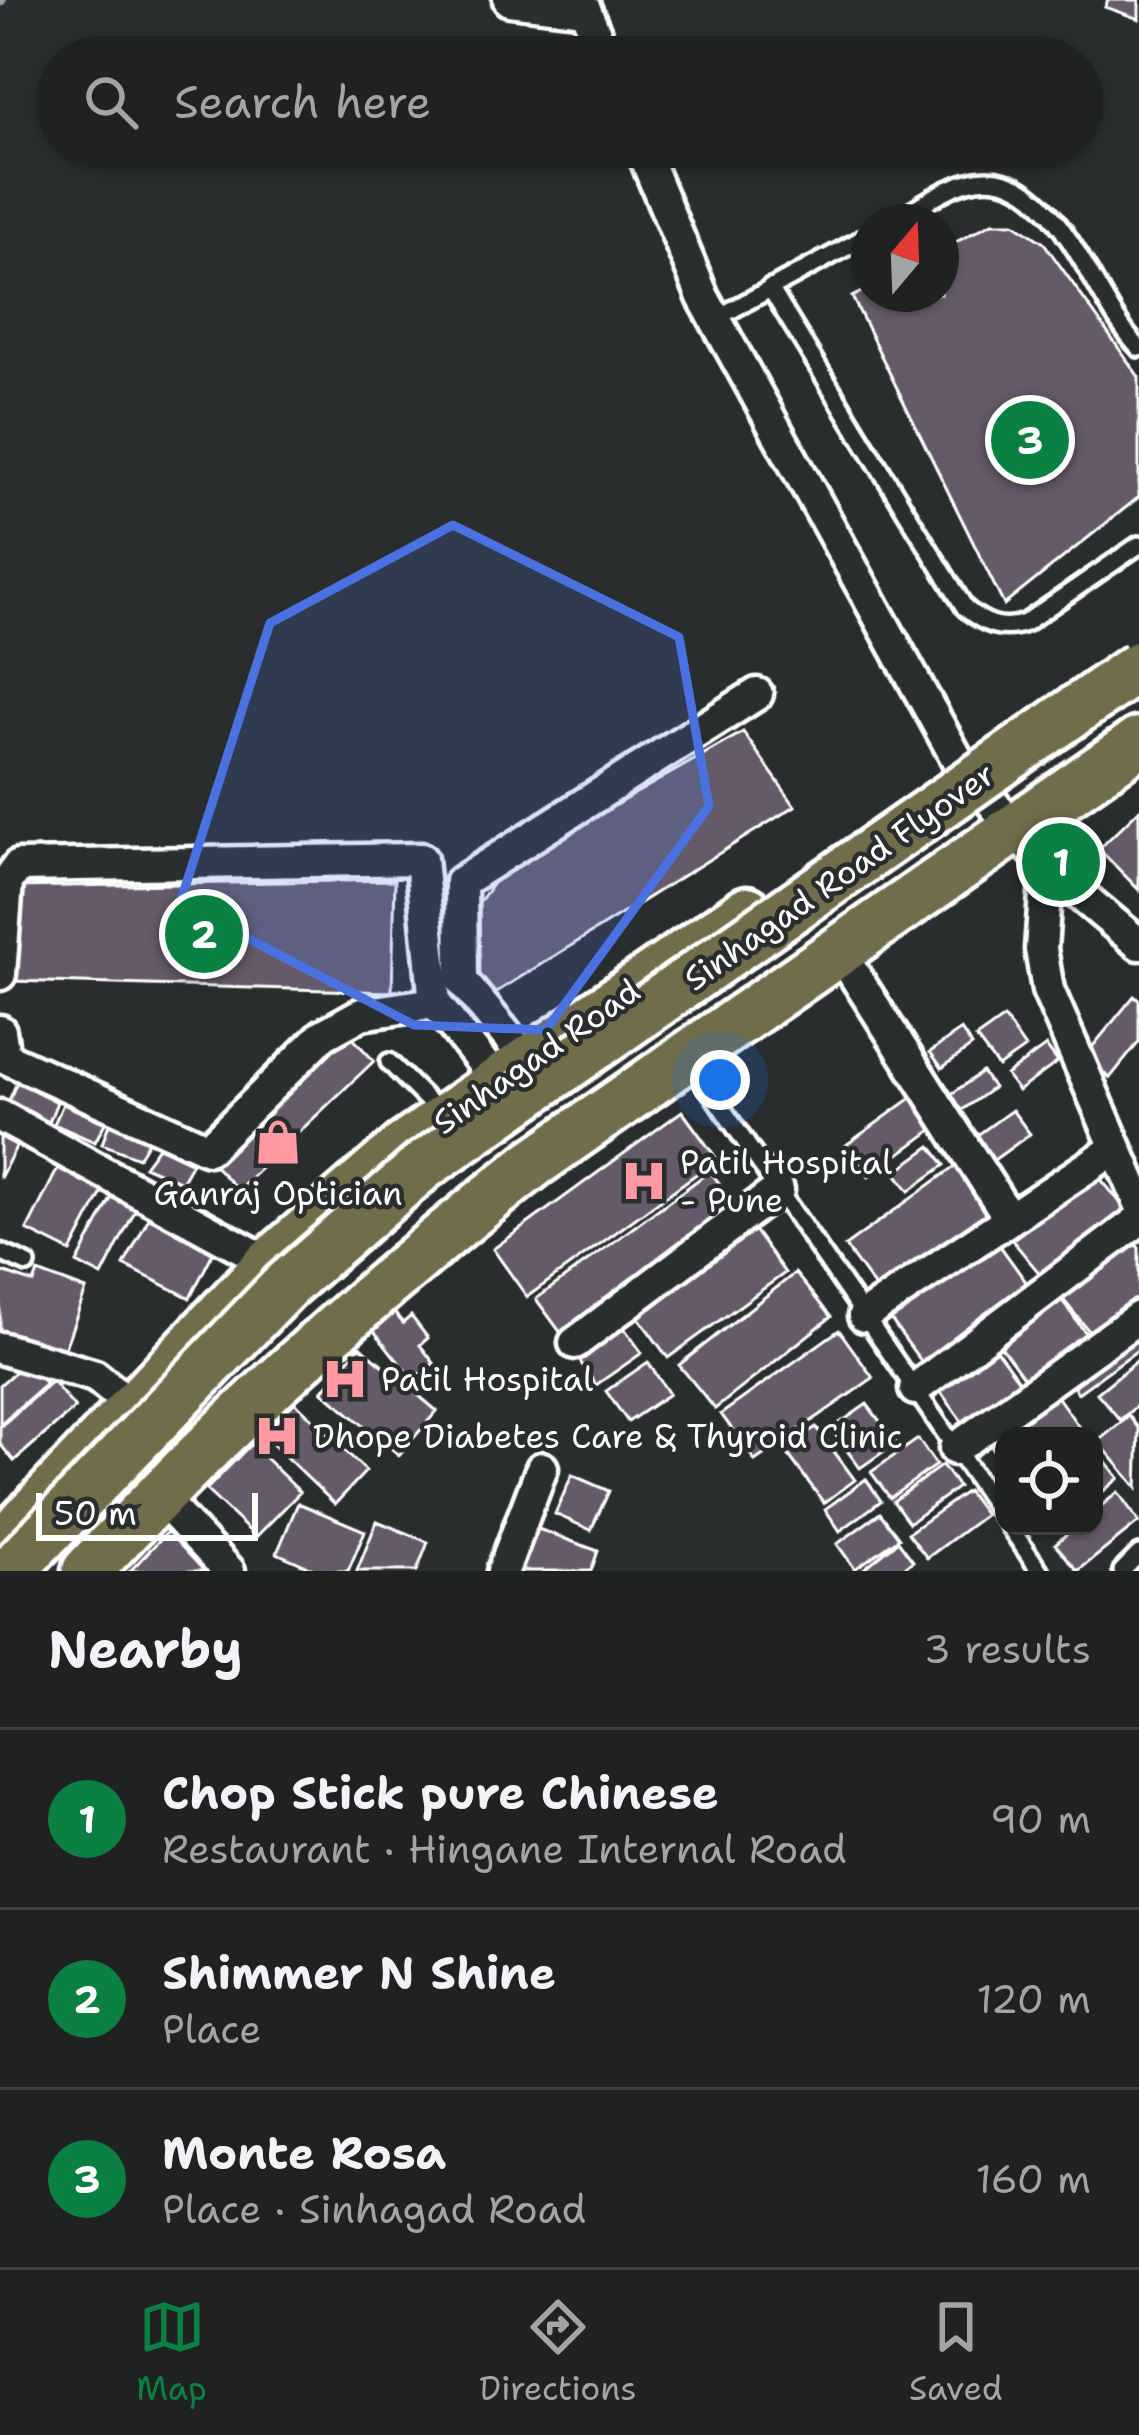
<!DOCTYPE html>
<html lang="en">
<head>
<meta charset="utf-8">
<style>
  body { margin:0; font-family:"Shantell Sans",sans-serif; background:#2d2f2f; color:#f1f3f6 }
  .controls { position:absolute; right:36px; bottom:36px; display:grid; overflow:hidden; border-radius:24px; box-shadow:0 3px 9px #0004 }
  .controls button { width:108px; height:108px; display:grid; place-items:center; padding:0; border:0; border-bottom:3px solid #3d3f40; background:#202222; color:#f1f3f6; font:60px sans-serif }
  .compass { position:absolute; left:851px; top:204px; width:108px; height:108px; border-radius:50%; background:#202222; box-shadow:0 3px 9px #0004; rotate:19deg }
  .scale { position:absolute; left:36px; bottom:30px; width:222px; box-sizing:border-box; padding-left:12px; border:6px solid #fff; border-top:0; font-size:33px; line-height:42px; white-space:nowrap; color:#fff; -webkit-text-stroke:9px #2a2d2e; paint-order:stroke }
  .you { position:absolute; left:720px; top:1080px; width:42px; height:42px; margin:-30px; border:9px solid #fff; border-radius:50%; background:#1a73e8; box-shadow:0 0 0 18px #1a73e833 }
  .badge { display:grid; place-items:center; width:78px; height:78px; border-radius:50%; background:#0b8043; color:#fff; font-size:39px; font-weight:700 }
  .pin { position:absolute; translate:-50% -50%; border:6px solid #fff; box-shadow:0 3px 12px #0006 }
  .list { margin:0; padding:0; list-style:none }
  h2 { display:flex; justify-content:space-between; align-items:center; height:156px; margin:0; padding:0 48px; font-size:51px }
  h2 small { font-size:39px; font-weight:400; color:#a2a4a5 }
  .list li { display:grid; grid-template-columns:78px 1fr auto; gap:36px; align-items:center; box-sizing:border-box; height:180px; padding:0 48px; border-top:3px solid #3d3f40 }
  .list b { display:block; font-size:45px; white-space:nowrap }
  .list p { margin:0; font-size:39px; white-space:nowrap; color:#a2a4a5 }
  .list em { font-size:39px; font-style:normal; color:#a2a4a5 }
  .icon { flex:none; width:66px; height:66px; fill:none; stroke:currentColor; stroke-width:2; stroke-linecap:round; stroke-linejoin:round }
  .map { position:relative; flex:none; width:1139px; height:1571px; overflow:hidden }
  .search { position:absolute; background:#202222; box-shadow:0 3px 9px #0004; left:36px; right:36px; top:36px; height:132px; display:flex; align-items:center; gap:30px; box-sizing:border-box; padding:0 42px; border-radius:66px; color:#a2a4a5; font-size:45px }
  .sheet { height:696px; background:#202222 }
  nav { display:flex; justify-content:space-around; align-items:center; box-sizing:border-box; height:168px; border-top:3px solid #3d3f40; background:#202222; font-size:33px; color:#a2a4a5 }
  nav a { display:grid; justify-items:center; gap:6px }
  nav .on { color:#0b8043 }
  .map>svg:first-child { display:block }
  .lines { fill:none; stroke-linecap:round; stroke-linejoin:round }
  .stream { stroke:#94a1a9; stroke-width:9 }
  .building { fill:#655a69; stroke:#fff; stroke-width:3 }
  .service-casing { stroke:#fff; stroke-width:24 }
  .minor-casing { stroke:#fff; stroke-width:39 }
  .primary-casing { stroke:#fff; stroke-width:57 }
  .service { stroke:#2a2d2e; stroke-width:15 }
  .minor { stroke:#2a2d2e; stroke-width:30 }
  .primary { stroke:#716d4b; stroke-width:48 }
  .primary-bridge-casing { stroke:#fff; stroke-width:57; stroke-linecap:butt }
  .primary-bridge { stroke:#716d4b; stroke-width:48 }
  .marked { fill:#4a71e0; fill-opacity:0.2; stroke:#4a71e0; stroke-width:9; stroke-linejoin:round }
  .labels { text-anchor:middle; stroke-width:9; stroke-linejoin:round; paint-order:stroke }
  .street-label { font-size:33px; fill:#fff; stroke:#2a2d2e }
  .poi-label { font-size:33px; fill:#fff; stroke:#2a2d2e; text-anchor:start }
</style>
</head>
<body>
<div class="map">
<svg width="1139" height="1571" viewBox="0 0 1139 1571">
  <rect width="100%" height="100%" fill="#2a2d2e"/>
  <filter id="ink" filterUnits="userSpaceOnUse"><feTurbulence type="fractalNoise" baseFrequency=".00833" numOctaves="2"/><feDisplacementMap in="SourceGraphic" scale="24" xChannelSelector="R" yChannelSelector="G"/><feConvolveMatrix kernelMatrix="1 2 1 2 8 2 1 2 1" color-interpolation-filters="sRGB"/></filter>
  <g filter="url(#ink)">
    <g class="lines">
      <path class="stream" d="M0 2 2 0"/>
    </g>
    <path class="building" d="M1108 0H1139V19L1105 7Z
      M992 223H1014L1044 243 1139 377V497L1004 605 852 297 869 288V294H941V250Z
      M743 732 795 806 479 1003 472 969 474 910 503 869Z
      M1139 810V890L1099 849Z
      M395 880 392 992 13 981 15 887Z
      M1134 996 1139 1000V1042L1110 1078 1084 1057Z
      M1004 1018 1025 1048 998 1067 976 1038Z
      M961 1030 972 1046 942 1068 930 1052Z
      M348 1033 374 1061 238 1190 211 1162Z
      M1046 1046 1058 1062 1018 1091 1006 1075Z
      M982 1072 993 1088 961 1111 950 1095Z
      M17 1082 57 1102 49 1122 7 1105Z
      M917 1094 939 1125 869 1176 846 1145Z
      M63 1104 105 1123 95 1142 54 1124Z
      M1012 1110 1030 1134 987 1165 969 1141Z
      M682 1111 717 1159 527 1297 493 1249Z
      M110 1121 149 1140 138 1158 102 1144Z
      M0 1131 19 1141 0 1178Z
      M931 1146 945 1165 909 1191 895 1172Z
      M158 1147 192 1163 181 1182 144 1166Z
      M61 1162 106 1185 71 1252 27 1230Z
      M957 1165 996 1218 883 1299 845 1246Z
      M710 1171 741 1212 566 1340 536 1299Z
      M1095 1172 1133 1218 1050 1286 1012 1240Z
      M114 1193 138 1205 102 1276 77 1263Z
      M154 1208 219 1241 190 1298 124 1265Z
      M749 1223 785 1273 668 1358 631 1307Z
      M1126 1233 1139 1248V1308L1098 1342 1056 1291Z
      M993 1236 1034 1293 927 1370 886 1313Z
      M0 1271 34 1283 38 1272 86 1290 63 1353 0 1330Z
      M795 1273 831 1317 715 1409 679 1365Z
      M1061 1299 1092 1342 1030 1386 999 1344Z
      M391 1309 403 1323 411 1316 428 1338 420 1345 434 1363 413 1380 370 1326Z
      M1139 1321V1349L1078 1393 1064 1374Z
      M624 1328 642 1353 596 1385 579 1360Z
      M839 1330 873 1378 755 1461 721 1414Z
      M989 1340 1023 1386 966 1427 933 1381Z
      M360 1346 437 1411 399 1455 322 1391Z
      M1139 1359V1404L1120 1420 1097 1393Z
      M27 1361 46 1384 0 1424V1385Z
      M648 1362 669 1394 628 1422 606 1391Z
      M52 1381 75 1408 14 1461 0 1444V1427Z
      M1049 1385 1084 1434 1004 1436V1464L982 1433Z
      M295 1402 366 1471 335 1504 263 1435Z
      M867 1404 896 1443 860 1468 831 1429Z
      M1129 1416 1139 1429 1137 1488 1098 1441Z
      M816 1427 855 1480 824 1503 784 1449Z
      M918 1439 936 1465 890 1498 871 1472Z
      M251 1444 300 1492 256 1537 206 1490Z
      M1094 1447 1119 1478 1094 1499Z
      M942 1465 958 1487 909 1523 893 1501Z
      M572 1475 609 1491 591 1530 555 1514Z
      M866 1479 881 1501 840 1531 825 1509Z
      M967 1491 985 1515 927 1558 908 1533Z
      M1118 1492 1139 1522 1078 1571 1055 1544 1076 1526H1094V1512Z
      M298 1503 365 1531 348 1571H318L277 1553Z
      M880 1513 899 1538 855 1569 837 1544Z
      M377 1521 428 1542 417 1571H357Z
      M530 1526 598 1551 591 1571H513Z
      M170 1529 212 1571H130Z
      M898 1541 913 1561 900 1571H861Z"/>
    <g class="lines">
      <g class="service-casing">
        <path id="service" d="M892 222C916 209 942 189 968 182 1054 157 1091 300 1139 348
          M770 288 965 608C983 623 1001 632 1025 623L1139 545
          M715 319 869 235
          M689 1060 1004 1519
          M389 1062 443 1116
          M0 1252 27 1264
          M1009 1526 1040 1571
          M1122 1571 1139 1554"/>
      </g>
      <g class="minor-casing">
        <path id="minor" d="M509 0 585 9 605 57
          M641 147 703 297 961 766 1047 867 1139 944
          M1047 867 1041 949 1048 990 1139 1201
          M841 954 1010 1219
          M0 974 7 882 18 866 421 859 435 1003 498 1082
          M0 1031 4 1057 208 1149 323 1035 361 1014 435 1003
          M528 1061 462 981 461 882 757 694
          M0 1116 270 1263
          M864 1316 1116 1148
          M575 1343 778 1190
          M0 1348 95 1376 133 1407
          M915 1389 1139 1220
          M955 1449 1139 1317
          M158 1495 229 1571
          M503 1571 542 1468"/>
      </g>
      <g class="primary-casing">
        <path id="primary" d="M0 1547 270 1263 404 1147 747 911
          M87 1571C226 1422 374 1288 534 1163L1139 742"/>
      </g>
      <use href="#service" class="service"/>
      <use href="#minor" class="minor"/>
      <use href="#primary" class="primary"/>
      <g class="primary-bridge-casing">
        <path id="primary-bridge" d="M10 1571 286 1285 423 1166 1139 666"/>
      </g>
      <use href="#primary-bridge" class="primary-bridge"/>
    </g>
  </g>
  <path class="marked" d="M453 525 679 637 709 806 546 1030 414 1025 180 903 270 623Z"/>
  <defs>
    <g id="shop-bare" transform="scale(3.6)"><path d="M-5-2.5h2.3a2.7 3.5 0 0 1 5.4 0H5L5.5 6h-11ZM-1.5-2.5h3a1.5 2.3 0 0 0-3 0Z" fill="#ff9aa2" stroke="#2a2d2e" stroke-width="2.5" paint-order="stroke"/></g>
    <g id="hospital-bare" transform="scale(3.6)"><path d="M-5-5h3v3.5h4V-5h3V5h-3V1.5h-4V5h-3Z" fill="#ff9aa2" stroke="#2a2d2e" stroke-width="2.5" paint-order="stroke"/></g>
  </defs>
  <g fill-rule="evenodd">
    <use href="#shop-bare" x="278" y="1142"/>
    <use href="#hospital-bare" x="644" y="1181"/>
    <use href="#hospital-bare" x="345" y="1379"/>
    <use href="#hospital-bare" x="277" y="1436"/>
  </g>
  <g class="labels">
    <g class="street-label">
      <text transform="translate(839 876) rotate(-35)" y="12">Sinhagad Road Flyover</text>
      <text transform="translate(536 1056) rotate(-35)" y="12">Sinhagad Road</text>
    </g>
    <g class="poi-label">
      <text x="680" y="1174">Patil Hospital<tspan x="680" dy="38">- Pune</tspan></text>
      <text x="278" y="1205" text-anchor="middle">Ganraj Optician</text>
      <text x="381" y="1391">Patil Hospital</text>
      <text x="313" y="1448">Dhope Diabetes Care &amp; Thyroid Clinic</text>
    </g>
  </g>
</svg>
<div class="controls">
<button><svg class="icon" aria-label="locate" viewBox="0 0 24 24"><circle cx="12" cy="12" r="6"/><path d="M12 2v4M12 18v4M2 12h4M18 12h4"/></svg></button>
</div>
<svg class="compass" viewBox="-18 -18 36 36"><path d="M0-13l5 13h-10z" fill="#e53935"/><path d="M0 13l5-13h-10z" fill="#a2a4a5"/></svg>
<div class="scale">50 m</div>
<div class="you"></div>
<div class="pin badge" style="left:1061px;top:862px">1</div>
<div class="pin badge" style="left:204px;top:934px">2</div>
<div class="pin badge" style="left:1030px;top:440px">3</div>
<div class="search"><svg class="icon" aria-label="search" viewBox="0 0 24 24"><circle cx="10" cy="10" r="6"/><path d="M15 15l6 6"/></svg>Search here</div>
</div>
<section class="sheet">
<h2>Nearby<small>3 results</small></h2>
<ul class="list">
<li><span class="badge">1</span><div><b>Chop Stick pure Chinese</b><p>Restaurant · Hingane Internal Road</p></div><em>90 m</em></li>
<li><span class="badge">2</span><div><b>Shimmer N Shine</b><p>Place</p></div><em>120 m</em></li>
<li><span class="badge">3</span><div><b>Monte Rosa</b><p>Place · Sinhagad Road</p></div><em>160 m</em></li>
</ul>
</section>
<nav>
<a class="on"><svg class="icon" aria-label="map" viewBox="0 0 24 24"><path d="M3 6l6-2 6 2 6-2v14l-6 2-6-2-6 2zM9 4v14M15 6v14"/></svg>Map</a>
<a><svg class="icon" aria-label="directions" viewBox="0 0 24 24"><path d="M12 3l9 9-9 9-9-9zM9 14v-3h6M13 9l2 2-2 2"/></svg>Directions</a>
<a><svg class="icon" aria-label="saved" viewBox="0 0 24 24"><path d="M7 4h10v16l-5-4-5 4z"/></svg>Saved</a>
</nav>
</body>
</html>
